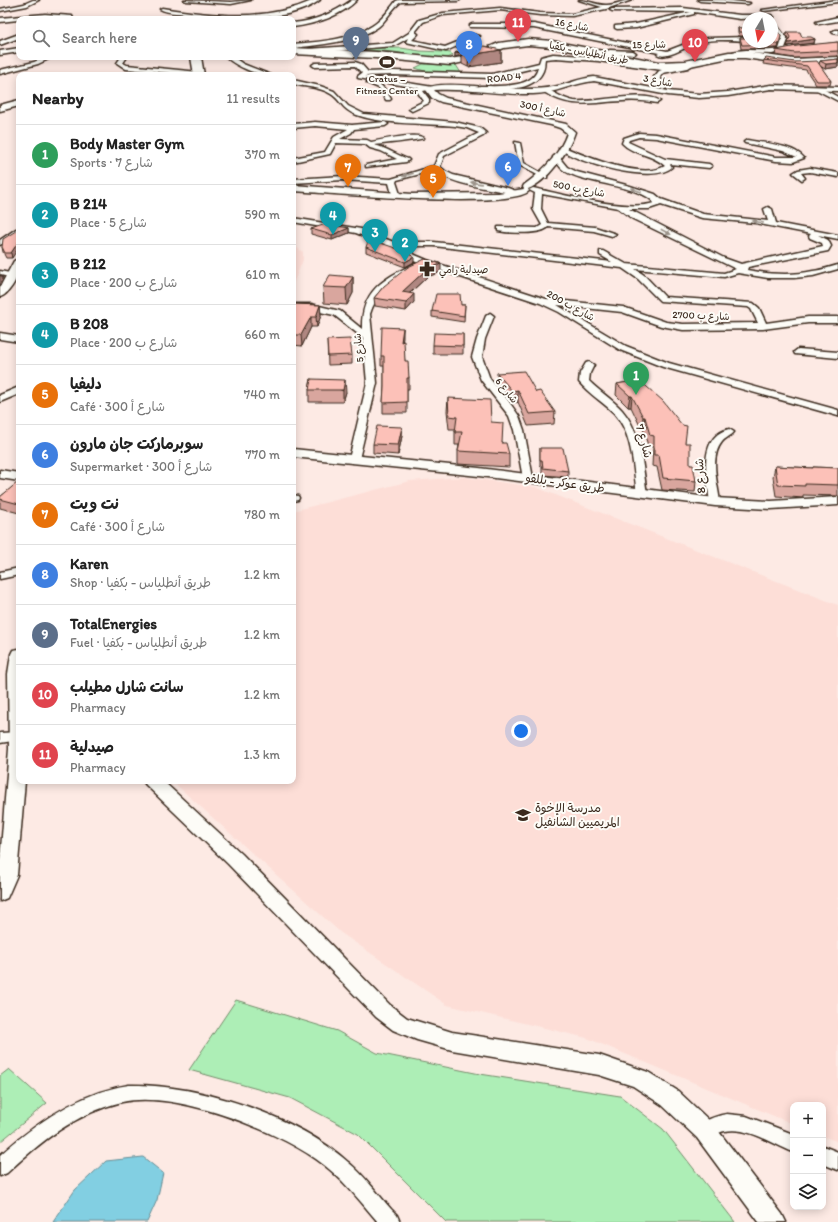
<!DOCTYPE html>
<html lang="en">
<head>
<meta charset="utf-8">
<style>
  body { margin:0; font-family:Itim,"Playpen Sans Arabic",sans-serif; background:#f2f2f2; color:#222 }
  .controls { position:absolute; right:12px; bottom:12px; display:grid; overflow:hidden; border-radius:8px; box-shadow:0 2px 10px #0003 }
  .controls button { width:36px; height:36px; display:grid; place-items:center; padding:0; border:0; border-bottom:1px solid #e0e0e0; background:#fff; color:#222; font:20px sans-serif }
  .compass { position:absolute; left:742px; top:12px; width:36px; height:36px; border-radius:50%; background:#fff; box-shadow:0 2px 10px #0003; rotate:190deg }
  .you { position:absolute; left:521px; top:731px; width:14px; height:14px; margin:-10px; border:3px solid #fff; border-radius:50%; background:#1a73e8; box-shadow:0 0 0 6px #1a73e833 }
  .badge { display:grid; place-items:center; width:26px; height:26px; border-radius:50%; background:#3b2a1e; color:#fff; font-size:13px; font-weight:700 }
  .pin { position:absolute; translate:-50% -33px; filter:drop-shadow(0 1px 2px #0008) }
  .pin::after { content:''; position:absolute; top:21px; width:14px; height:12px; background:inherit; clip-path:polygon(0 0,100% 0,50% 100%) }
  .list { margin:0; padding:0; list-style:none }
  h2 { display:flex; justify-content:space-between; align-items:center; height:52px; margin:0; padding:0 16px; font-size:17px }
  h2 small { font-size:13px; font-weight:400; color:#767676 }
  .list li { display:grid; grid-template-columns:26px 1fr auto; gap:12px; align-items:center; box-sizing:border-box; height:60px; padding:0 16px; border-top:1px solid #e0e0e0 }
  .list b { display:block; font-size:15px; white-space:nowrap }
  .list p { margin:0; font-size:13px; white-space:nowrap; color:#767676 }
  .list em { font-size:13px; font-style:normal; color:#767676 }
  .icon { flex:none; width:22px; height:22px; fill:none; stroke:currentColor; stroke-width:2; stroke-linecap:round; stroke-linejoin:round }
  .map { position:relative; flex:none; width:838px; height:1222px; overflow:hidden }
  .search { position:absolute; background:#fff; box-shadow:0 2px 10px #0003; left:16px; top:16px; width:280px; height:44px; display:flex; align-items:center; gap:10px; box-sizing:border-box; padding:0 14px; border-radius:8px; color:#767676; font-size:15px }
  .panel { position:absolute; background:#fff; box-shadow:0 2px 10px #0003; left:16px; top:72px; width:280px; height:712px; border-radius:8px }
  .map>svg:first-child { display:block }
  .built { fill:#fdded7 }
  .green { fill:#adeeb6; stroke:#748c6a }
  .water { fill:#82cfe2; stroke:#668d94 }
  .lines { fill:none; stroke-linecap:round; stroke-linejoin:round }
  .minor-casing { stroke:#3b2a1e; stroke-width:3 }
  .tertiary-casing { stroke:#3b2a1e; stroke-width:3 }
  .trunk-casing { stroke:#3b2a1e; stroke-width:3 }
  .minor { fill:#fdfcf7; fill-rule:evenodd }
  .tertiary { fill:#fdfcf7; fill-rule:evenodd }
  .trunk { fill:#fdfcf7; fill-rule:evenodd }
  .wall { fill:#d9a69e; stroke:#3b2a1e }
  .shaded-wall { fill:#b08781; stroke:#3b2a1e }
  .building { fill:#fcc1b8; stroke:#3b2a1e }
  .oneway { fill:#9c938a }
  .labels { text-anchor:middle; stroke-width:4; stroke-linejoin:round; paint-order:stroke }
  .far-street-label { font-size:10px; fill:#3b2a1e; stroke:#fdfcf7 }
  .far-poi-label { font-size:10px; fill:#3b2a1e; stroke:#fdfcf7 }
  .street-label { font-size:12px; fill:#3b2a1e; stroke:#fdfcf7 }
  .poi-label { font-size:12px; fill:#3b2a1e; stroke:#fdfcf7; text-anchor:start }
</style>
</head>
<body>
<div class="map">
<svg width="838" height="1222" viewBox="0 0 838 1222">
  <rect width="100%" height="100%" fill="#fdeae4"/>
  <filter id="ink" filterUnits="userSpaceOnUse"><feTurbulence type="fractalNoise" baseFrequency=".025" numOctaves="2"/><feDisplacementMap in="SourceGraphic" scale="8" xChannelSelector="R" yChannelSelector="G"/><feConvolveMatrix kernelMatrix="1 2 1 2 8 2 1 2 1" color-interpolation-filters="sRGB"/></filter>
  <g filter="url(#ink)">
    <path class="built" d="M293 245 303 252V260L293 284Z
      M464 477 535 487 838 605V1142L823 1136V1105H793V1124L587 1038 447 1005 341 933 172 781H293V511L410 481Z"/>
    <path class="green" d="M360 48H401L420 51 444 52 451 53 453 55C439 66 410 54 394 52 376 50 358 50 341 50Z
      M423 64 456 65 461 73 428 72 415 68Z
      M236 1000 337 1031 377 1053 480 1074 620 1096 663 1129 735 1222H446L358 1134 290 1098 189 1070Z
      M9 1069 47 1103 0 1142V1076Z"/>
    <path class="water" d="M143 1157 163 1173 157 1200 147 1222H53L75 1190 106 1161Z"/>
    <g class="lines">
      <g class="minor-casing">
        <path id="minor" d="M33 0H39L27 6 0 11V9L24 4Z
          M184 0 231 2 251 0 231 4 186 1Z
          M314 0H320C289 24 224 19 186 14 178 13 166 13 160 9L162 8C213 16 266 22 314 0Z
          M352 0H357C341 16 316 24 293 27V23C315 21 334 13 352 0Z
          M399 0H460L458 1 401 2C392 8 387 20 378 27 357 42 318 45 293 48V44C318 42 350 40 372 26 382 20 389 10 396 1Z
          M579 0C588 0 598 6 607 5 616 5 623 0 632 0L606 9 572 16 540 15 500 10 443 15 423 22 415 32 418 34 412 40 445 47 475 35 480 36 446 51 406 42 408 38 394 46 309 53 306 51 309 49 393 43 409 33 419 20 443 13 500 8 540 13 572 14 602 7Z
          M698 0H723L750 3 748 4 700 1Z
          M838 0V2L764 11 762 10Z
          M683 8 740 15H771L774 17 740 19 694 12V14L636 28 617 29 615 28V26L636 24 691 12 612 11 610 10 612 9Z
          M45 14 72 16 73 19 45 17 0 22V18Z
          M838 17V21L819 24 816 22Z
          M772 19 788 40 785 48 791 46 794 48 793 49 772 54 740 53 727 56V54C746 46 760 53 779 49L782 40 772 25Z
          M472 24H534L667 51 693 41 708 38 748 37V41C729 40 710 38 692 45 683 48 666 60 657 54L659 53 534 28 470 27V25Z
          M835 30H838V34L833 33 832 32Z
          M19 34V38L0 45V41Z
          M19 48V52L0 55V51Z
          M610 50 633 51 636 53 633 55C627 54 597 55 594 54Z
          M553 54 598 57 663 67 685 65 693 61 696 63 688 68 663 73 660 77 666 88 663 90 657 84 654 77 659 71 662 70 598 61 556 58 545 59C544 63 545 67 543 71 534 93 499 89 480 90L477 88 480 86C497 86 535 89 538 67L492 78 393 75 364 76 433 87V89L423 91 429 99V103L412 111 409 109 410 108 424 101 416 90 419 88 358 78V76L362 73 355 66 315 67 312 65 315 63 355 62 361 64 368 72 393 71 492 74 539 63 541 57Z
          M45 57H53L38 64 0 74V70L34 62Z
          M121 57H127L123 63 127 65 199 72 202 74 192 75 126 69 117 63Z
          M226 57H233L243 64 271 75C256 75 237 67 226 57Z
          M293 80 320 86 334 91 348 106 364 114 455 122 480 128 486 133 483 136 444 156 440 167 445 171 453 175 508 188 518 192 514 194C492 188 451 186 436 170L397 180 396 182 400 194 396 196 392 194 389 183 343 180 293 183V179L343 176 391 179 434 166 439 154 479 133 467 128 455 126C425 123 385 125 357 115 342 110 342 101 331 94 321 87 305 87 293 84Z
          M367 81C380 80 385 89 391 99L390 100H386L379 88 367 83Z
          M815 87H819L838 97V101L815 89Z
          M546 89C556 93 563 99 574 101 595 103 644 90 660 101L657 103C646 101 634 100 623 101 592 102 572 110 544 92L543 91Z
          M315 122 352 125 385 122 388 124 385 126 354 129 351 133 340 139 367 140 371 142C382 140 416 132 424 138 421 140 382 144 374 145 387 148 396 155 408 159L409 160 406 162 366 167V165L397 159 381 151 370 148 365 144 336 143 330 154 293 162V158L325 152 334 137 348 129 315 126 293 128V124Z
          M639 133 656 134 776 157H797L783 151 745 143 744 142 747 140C763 143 794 145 804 158L793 162 776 161 656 138 639 137 629 140 628 142 665 159 709 164 712 166 709 168 670 164 672 167C654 185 576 163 559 148L564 147C587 157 642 180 665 166 653 154 633 155 622 143L624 138Z
          M515 142 520 143 524 163 547 176V178H543L519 165Z
          M554 156H558L567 167 577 172 630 186 655 194 661 199 703 214 768 221 764 209 768 207 772 209 776 223 838 235V239L818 235 828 240 831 246 828 251 748 267 747 270C768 274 791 276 813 271 822 270 830 267 838 265V269L813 276 794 278H768L738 273 724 277 635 269 644 275 665 297 753 303 759 308 766 323 808 317H838V323H808L763 329 683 330 661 326 622 312 557 305 626 346 669 363 838 410V416L663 367 620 350 559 312 540 303 421 264 409 259 398 250 356 233 293 222V218L361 229 401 245 412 242H434L612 262 600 255V251H603L626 264 724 273 736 269 633 219 618 208 542 194 541 209 548 223 595 227 616 234 612 236 594 231 548 227C542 235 508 233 498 231V227H501L537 228 542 225 533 209 535 193 529 190 533 188C562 194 627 212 654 203 643 185 579 184 562 169 559 166 556 161 553 157ZM661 205 702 218 755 223 811 234 809 236 810 238 822 243 823 246 741 264 724 258 629 209H649ZM413 246H434L622 268 638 279 660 301 748 307 751 309 758 323 683 324 666 322 623 307 546 299 427 260 415 255 407 249Z
          M810 168 838 173V177L810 172 801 173 805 178 802 180 793 173 798 170Z
          M16 229H19V234L0 245V240Z
          M413 264H419L420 266C415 271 407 274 401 277 386 284 375 298 370 314L377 383 359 459 358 461H350L349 459 367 383 363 338 334 315 311 310H293V304H311L340 311 362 329C361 291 382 280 413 264Z
          M0 271 19 275V279L0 275Z
          M490 313 494 316 485 339 482 357 490 379 507 399 519 416 524 430 533 478 528 481 523 478 514 430 509 416 481 380 472 357 477 339 486 316Z
          M0 333 19 336V342L0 339Z
          M798 349 838 352V358L795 354 794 352Z
          M589 362 594 365 590 373 589 381C599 391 612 399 622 410 642 433 642 465 647 493L646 495H638L637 493C633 467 633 434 614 413 603 402 589 394 579 382L580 373 586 363Z
          M19 387V394L0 402V395Z
          M729 429 734 432C731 436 725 438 722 442 709 458 718 484 720 502L715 505 710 502C707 479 697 437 729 429Z
          M293 495 298 496 299 498 298 500 293 501Z
          M19 568V575L0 579V572Z
          M19 732V740L0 743V733Z
          M129 1085C199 1084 295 1115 348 1162 364 1175 377 1193 391 1209L397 1215 400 1222H378C359 1200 341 1176 316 1159 273 1129 174 1090 122 1102 76 1113 40 1142 7 1173L0 1176V1155C36 1123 80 1092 129 1085Z
          M727 1114 746 1116 793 1134V1152C773 1144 747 1126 725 1131 718 1132 712 1137 705 1139L699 1137 696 1131C701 1120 716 1116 727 1114Z
          M823 1146 838 1152V1170L823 1164Z"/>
      </g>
      <g class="tertiary-casing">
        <path id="tertiary" d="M594 77 668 91 699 94 728 92 771 85 838 87V91L771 89 728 96 699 98 668 95 594 81C573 83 555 94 533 94 500 95 467 88 434 90L438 94 446 98 566 124 575 132C569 151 547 182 528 189L529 191C511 210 327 193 293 191V185L412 194 498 193 524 189 523 187 524 185C542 172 560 154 567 133L560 128 551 125 441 102 432 98 426 90C431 81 474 86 485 87 508 88 530 91 553 87 567 85 579 78 594 77Z
          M19 258C19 262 20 267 19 271 17 280 8 295 0 297V287L14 261Z
          M293 449 479 468 715 498 771 501 838 497V505L771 509 715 506 479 476 293 457Z
          M0 470 19 473V481L0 478Z
          M19 649V781H25L17 875 7 898 0 901V861L9 749 8 674 11 654 13 650Z
          M143 781H163L242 854 390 1005 407 1018 452 1032 599 1055 648 1072 678 1091 713 1124 782 1214 786 1222H759L697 1138 662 1105 633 1086 599 1075 452 1050 417 1040 393 1030 376 1017 228 864 146 785Z"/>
      </g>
      <g class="trunk-casing">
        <path id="trunk" d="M528 39 552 41 659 62 685 61 729 52H745L794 59 838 57V63L794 65 745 58H729L685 67 659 68 552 47 528 45 504 48 474 60 450 65 376 58 293 54V48L376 52 450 59 468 56 499 43Z
          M191 57H201L204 75H194Z
          M19 100V106L0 111V105Z"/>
      </g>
      <use href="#minor" class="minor"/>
      <use href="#tertiary" class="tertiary"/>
      <use href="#trunk" class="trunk"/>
    </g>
    <path class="wall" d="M738 28H748V36H739L738 32Z
      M787 32 802 37 815 39 814 43 787 46 789 40 786 35Z
      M781 36 778 48 741 49 740 42V38Z
      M838 42V56L794 58 775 55 776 50Z
      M501 50V62L468 67 462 64V55L455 57V53L467 51Z
      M838 59V67L825 69 820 66 831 81 830 85H816L806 70 763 64 764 60 819 64 820 61Z
      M349 228V233L332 240 311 234V229Z
      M19 229 12 258H6L3 252 2 247Z
      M366 247 414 262 405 267 366 252Z
      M441 272 427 277 410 293 414 302 406 311 375 306 374 298 384 286Z
      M353 277V293L347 305 324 303 323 287Z
      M293 304 320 305 321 315 317 327H311L302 346 293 345Z
      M461 305H465L464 322 432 317V311Z
      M403 328 402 341 405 361 409 378V389H407V413H383V403L384 387V366H381V356Z
      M463 334V354H433V345Z
      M327 340 352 355V364L328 365Z
      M497 373 536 392 555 412 554 424 528 426 518 402 512 403 497 385Z
      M311 379 346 392 343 402H309V390Z
      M639 380 685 443 690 465 696 481 695 492 662 490 657 467 652 466 653 447 648 446 643 428H641L631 407H628L616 395 617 384Z
      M448 398 491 422 502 443 509 454V467L458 464V451L459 445H455V429H449L447 411Z
      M402 436 398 455 373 453V444Z
      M540 448 568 471V477L542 475V466H540Z
      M775 466 813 468V467L838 468V496L803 495V498L776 496 773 477Z
      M19 482V513L0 508V497Z"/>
    <path class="shaded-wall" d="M815 39 814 43 787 46 788 43Z
      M501 50V62L468 67 469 55Z
      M467 51 462 52V55L455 57V53Z
      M838 63V67L825 69 826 64Z
      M349 228V233L332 240V235Z
      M19 241V247L12 258 11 253Z
      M414 257V262L405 267V262Z
      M441 264V272L427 277 402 300V292L427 269Z
      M1 274 3 279 0 286V277Z
      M353 277V293L347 305 346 288Z
      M414 294V302L406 311V303Z
      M320 305 321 315 317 327 316 317Z
      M311 317V327L302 346 301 335Z
      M403 328V338L401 351V342Z
      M345 380 346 392 343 402V390Z
      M518 390V402L512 403V391Z
      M630 396H632L631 407H628Z
      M643 417H645L643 428H641Z
      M402 427V436L398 455V445Z"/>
    <path class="building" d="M738 28H748V32H739Z
      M772 28H775L781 36 779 44 742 45 740 38H748V42H772Z
      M787 32H800L802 37H811L815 39 788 43 790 37Z
      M838 42V51L795 53 776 50 797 46Z
      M484 46 501 50 469 55 462 52Z
      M460 50 467 51 455 53Z
      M766 58 795 62 817 61 831 81H817L807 66 764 60Z
      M838 59V63L826 64 820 61Z
      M326 224 349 228 332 235 311 229Z
      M19 229V241L11 253H5L2 247 3 239Z
      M369 239 404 251 414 257 405 262 366 247Z
      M425 259 441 264 427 269 402 292 414 294 406 303 374 298 384 286 408 267Z
      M330 275 353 277 346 288 323 287Z
      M436 294H460L461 305H465L464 316 432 311Z
      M293 304 320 305 316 317H311L301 335H293Z
      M382 327 403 328 401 342 404 341 405 361H408L409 378H407V402L383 403 384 386V356H381Z
      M434 333 463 334V346L433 345Z
      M350 339 352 355 328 356 327 340Z
      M524 371 536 392 540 391 555 412 529 414 518 390 512 391 497 373Z
      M311 379 345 380 343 390H309Z
      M639 380 663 401 682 425 687 426 685 443H690V465H693L696 481 663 478 659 455H654V436L650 435 645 417H643L632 396H630L617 384Z
      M448 398 490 400 491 422 503 423 502 443H506L509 454 458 451 462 432H455L457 417 449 416Z
      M377 426 402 427 398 445 373 444Z
      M540 448H563L568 471 543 468 542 460H540Z
      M775 466 813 468V467L838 468V485L805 484V486L778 485Z
      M18 482H19V504L0 499V497Z"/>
    <defs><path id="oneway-solid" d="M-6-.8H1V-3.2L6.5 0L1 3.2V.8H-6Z"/></defs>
    <g class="oneway">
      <use href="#oneway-solid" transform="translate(408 175) rotate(164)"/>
      <use href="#oneway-solid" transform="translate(476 183) rotate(-172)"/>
      <use href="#oneway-solid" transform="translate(636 190) rotate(-161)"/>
      <use href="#oneway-solid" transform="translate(758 222) rotate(-170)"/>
      <use href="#oneway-solid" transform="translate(666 232) rotate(28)"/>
    </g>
  </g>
  <defs>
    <g id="stadium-bare" transform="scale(1.2)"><path d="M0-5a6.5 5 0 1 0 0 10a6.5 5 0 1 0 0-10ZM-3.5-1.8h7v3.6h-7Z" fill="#3b2a1e" stroke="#fdfcf7" stroke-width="2.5" paint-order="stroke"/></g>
    <g id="pharmacy-bare" transform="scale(1.2)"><path d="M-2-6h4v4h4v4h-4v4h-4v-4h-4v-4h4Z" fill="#3b2a1e" stroke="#fdfcf7" stroke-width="2.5" paint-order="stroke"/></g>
    <g id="university-bare" transform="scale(1.2)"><path d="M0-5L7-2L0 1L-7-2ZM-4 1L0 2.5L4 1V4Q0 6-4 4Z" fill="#3b2a1e" stroke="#fdfcf7" stroke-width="2.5" paint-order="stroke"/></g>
  </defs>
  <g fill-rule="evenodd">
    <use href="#stadium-bare" x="387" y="62"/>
    <use href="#pharmacy-bare" x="427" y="269"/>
    <use href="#university-bare" x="523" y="815"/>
  </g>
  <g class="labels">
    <g class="far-street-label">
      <text transform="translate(572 24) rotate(11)" y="4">شارع 16</text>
      <text transform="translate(649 44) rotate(-1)" y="4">شارع 15</text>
      <text transform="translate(589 52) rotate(11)" y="4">طريق أنطلياس - بكفيا</text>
      <text transform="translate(504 77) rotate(-6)" y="4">ROAD 4</text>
      <text transform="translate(658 80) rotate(11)" y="4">شارع 3</text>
      <text transform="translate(543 108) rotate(12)" y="4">شارع أ 300</text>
      <text transform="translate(579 188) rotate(11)" y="4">شارع ب 500</text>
      <text transform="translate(571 305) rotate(29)" y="4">شارع ب 200</text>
      <text transform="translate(701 315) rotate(2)" y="4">شارع ب 2700</text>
      <text transform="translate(358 348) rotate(-96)" y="4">شارع 5</text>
      <text transform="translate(507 390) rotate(51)" y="4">شارع 6</text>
    </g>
    <g class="far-poi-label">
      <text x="387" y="82">Cratus –<tspan x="387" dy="12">Fitness Center</tspan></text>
      <text x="439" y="273" text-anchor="start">صيدلية رامي</text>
    </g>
    <g class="street-label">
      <text transform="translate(644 441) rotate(74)" y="4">شارع 7</text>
      <text transform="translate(700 476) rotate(-94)" y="4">شارع 8</text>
      <text transform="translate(565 483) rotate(8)" y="4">طريق عوكر - بللفو</text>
    </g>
    <g class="poi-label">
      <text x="535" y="812">مدرسة الإخوة<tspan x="535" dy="14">المريميين الشانفيل</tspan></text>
    </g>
  </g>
</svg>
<div class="controls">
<button>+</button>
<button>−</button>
<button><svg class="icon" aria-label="layers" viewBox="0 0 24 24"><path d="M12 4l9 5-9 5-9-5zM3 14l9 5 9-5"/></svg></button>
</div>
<svg class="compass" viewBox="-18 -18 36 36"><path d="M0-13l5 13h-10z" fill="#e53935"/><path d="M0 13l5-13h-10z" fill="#767676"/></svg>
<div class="you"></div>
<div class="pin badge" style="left:636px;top:395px;background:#2e9e5b">1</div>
<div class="pin badge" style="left:405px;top:262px;background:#0f9aa8">2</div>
<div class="pin badge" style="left:375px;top:252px;background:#0f9aa8">3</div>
<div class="pin badge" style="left:333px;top:235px;background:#0f9aa8">4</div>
<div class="pin badge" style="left:433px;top:198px;background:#e8710a">5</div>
<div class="pin badge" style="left:508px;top:186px;background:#3f7fe0">6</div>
<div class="pin badge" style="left:348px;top:187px;background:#e8710a">7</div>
<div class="pin badge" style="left:469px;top:64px;background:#3f7fe0">8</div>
<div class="pin badge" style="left:356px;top:60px;background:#5c6f8a">9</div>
<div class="pin badge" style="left:695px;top:62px;background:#e0444e">10</div>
<div class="pin badge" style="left:518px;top:42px;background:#e0444e">11</div>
<div class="search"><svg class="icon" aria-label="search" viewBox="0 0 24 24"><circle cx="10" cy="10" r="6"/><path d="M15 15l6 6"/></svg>Search here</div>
<section class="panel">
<h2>Nearby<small>11 results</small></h2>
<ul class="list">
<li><span class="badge" style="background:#2e9e5b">1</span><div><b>Body Master Gym</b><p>Sports · شارع 7</p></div><em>370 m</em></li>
<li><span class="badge" style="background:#0f9aa8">2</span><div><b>B 214</b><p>Place · شارع 5</p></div><em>590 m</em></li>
<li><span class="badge" style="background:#0f9aa8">3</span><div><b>B 212</b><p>Place · شارع ب 200</p></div><em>610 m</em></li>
<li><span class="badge" style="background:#0f9aa8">4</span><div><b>B 208</b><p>Place · شارع ب 200</p></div><em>660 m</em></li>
<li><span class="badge" style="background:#e8710a">5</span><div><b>دليفيا</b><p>Café · شارع أ 300</p></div><em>740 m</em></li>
<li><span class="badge" style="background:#3f7fe0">6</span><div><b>سوبرماركت جان مارون</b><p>Supermarket · شارع أ 300</p></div><em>770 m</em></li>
<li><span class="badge" style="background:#e8710a">7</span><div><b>نت ويت</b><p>Café · شارع أ 300</p></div><em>780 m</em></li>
<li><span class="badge" style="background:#3f7fe0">8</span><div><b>Karen</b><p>Shop · طريق أنطلياس - بكفيا</p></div><em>1.2 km</em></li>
<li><span class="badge" style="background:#5c6f8a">9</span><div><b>TotalEnergies</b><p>Fuel · طريق أنطلياس - بكفيا</p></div><em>1.2 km</em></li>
<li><span class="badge" style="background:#e0444e">10</span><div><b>سانت شارل مطيلب</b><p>Pharmacy</p></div><em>1.2 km</em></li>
<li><span class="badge" style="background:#e0444e">11</span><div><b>صيدلية</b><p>Pharmacy</p></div><em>1.3 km</em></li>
</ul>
</section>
</div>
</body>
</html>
